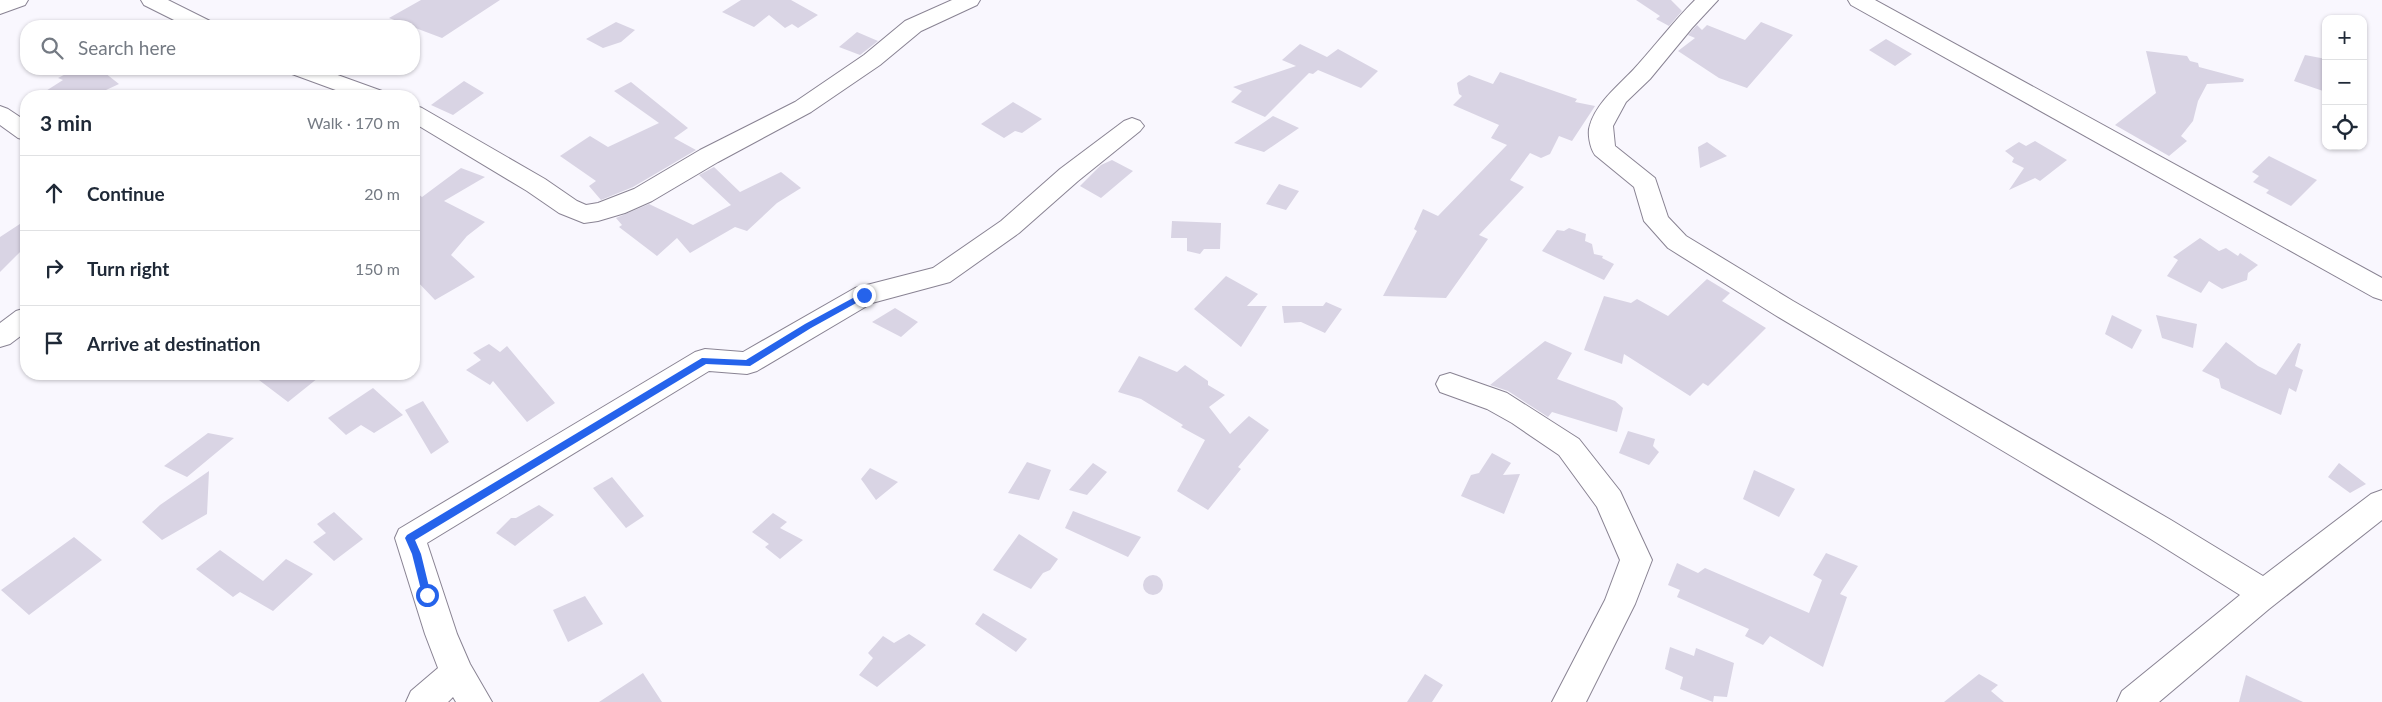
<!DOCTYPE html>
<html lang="en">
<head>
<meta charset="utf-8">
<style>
  body { margin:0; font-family:Lato,sans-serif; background:#f6f6f7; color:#1f2937 }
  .controls { position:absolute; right:15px; top:15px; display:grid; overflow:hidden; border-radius:10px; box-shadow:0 1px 4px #0004 }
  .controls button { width:45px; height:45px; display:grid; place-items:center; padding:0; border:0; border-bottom:1px solid #e0e1e3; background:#fff; color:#1f2937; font:25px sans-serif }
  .stop { position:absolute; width:15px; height:15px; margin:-11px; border:4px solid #2563eb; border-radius:50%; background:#fff }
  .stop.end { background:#2563eb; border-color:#fff; box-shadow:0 1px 5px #0008 }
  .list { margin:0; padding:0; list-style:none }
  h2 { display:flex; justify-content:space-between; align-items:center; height:65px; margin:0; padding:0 20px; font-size:21px }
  h2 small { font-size:16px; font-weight:400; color:#747a83 }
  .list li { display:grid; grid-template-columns:32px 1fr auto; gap:15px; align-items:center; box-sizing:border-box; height:75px; padding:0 20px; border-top:1px solid #e0e1e3 }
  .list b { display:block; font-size:19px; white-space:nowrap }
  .list em { font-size:16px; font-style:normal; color:#747a83 }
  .icon { flex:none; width:28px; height:28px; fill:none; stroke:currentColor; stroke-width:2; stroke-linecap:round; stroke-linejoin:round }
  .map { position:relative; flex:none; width:2382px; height:702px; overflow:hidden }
  .search { position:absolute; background:#fff; box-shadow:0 1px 4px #0004; left:20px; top:20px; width:400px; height:55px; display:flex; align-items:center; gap:12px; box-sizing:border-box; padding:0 18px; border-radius:20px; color:#747a83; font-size:19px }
  .panel { position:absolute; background:#fff; box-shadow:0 1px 4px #0004; left:20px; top:90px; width:400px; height:290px; border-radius:20px }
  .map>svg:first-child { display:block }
  .building { fill:#d9d4e4 }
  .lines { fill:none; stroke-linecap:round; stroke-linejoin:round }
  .minor-casing { stroke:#898393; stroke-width:2 }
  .minor { fill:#fff; fill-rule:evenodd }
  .route { fill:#2563eb }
</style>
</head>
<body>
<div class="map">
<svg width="2382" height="702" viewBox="0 0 2382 702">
  <rect width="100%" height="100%" fill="#f9f7fe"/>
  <path class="building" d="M421 0H500L442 38 389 18Z
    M741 0H791L818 15 798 28 792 24 785 28 769 15 754 27 722 12Z
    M1636 0H1671L1682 11 1669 26 1656 19 1660 16Z
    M616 22 635 30 621 42 603 48 586 39Z
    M1761 22 1793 35 1747 88 1719 78 1678 51 1695 38 1688 35 1697 25 1702 30 1707 25 1745 40Z
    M857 32 878 41 860 55 839 47Z
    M1886 39 1912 54 1895 66 1869 50Z
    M1300 44 1327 57 1338 49 1378 71 1361 88 1318 70 1313 74 1309 73 1265 117 1231 102 1242 91 1233 87 1296 66 1282 60Z
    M2146 51 2187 56 2190 61 2198 63 2199 67 2244 79 2243 82 2207 84 2198 101 2193 121 2181 136 2187 141 2169 156 2115 125 2156 93Z
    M2305 55 2326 59V92L2294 81Z
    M75 69H100L119 84 93 96H38L63 80 58 78Z
    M1500 72 1577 99 1575 102 1595 106 1572 141 1559 136 1550 154 1541 158 1530 153 1510 180 1524 187 1479 235 1488 239 1446 298 1383 296 1417 231 1414 229 1423 209 1438 216 1507 145 1491 138 1499 125 1453 105 1462 96 1459 94 1457 83 1469 75 1493 84Z
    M464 81 484 93 453 115 431 105Z
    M631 82 688 128 674 138 696 150 633 187 601 200 589 186 596 181 560 156 590 136 608 147 659 123 614 91Z
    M1013 102 1042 119 1022 133 1015 131 1004 138 981 124Z
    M1273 116 1299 128 1264 152 1234 143Z
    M2035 141 2067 160 2040 181 2035 178 2009 190 2024 168 2012 162 2014 158 2005 151 2019 142 2026 146Z
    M1707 142 1727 156 1700 168 1698 147Z
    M2269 156 2317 180 2291 206 2266 193 2269 190 2253 182 2259 176 2252 172Z
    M1112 160 1133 171 1101 198 1080 186 1101 165Z
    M714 167 740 192 781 172 801 188 777 203 747 231 735 227 690 253 677 238 657 256 619 227 622 225 616 218 649 204 693 225 731 205 699 175Z
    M461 168 485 177 444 201 485 222 467 236 451 255 475 277 435 300 414 278V191L422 197Z
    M1279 184 1299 191 1286 210 1266 204Z
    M26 220V246L0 272V237Z
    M1172 221 1221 223 1220 249H1204L1200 254 1187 251V238H1171Z
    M1569 228 1586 234 1585 241 1592 244 1594 254 1603 256 1602 258 1614 264 1604 280 1542 251 1557 230 1564 231Z
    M2200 238 2219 251 2226 248 2238 256 2240 253 2258 265 2248 273 2247 280 2222 289 2209 281 2201 293 2167 276 2178 260 2173 257Z
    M1226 276 1258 294 1247 306H1267L1241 347 1194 309Z
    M1707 279 1730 293 1722 301 1766 328 1708 386 1703 383 1690 396 1624 354 1622 364 1584 350 1604 296 1631 303 1637 299 1668 316Z
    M1326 302 1342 309 1325 333 1301 322 1284 323 1282 306H1323Z
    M895 308 918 322 901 337 872 322Z
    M2112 315 2142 330 2132 349 2105 334Z
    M2156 315 2197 324 2193 348 2162 338Z
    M1545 341 1572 353 1557 379 1615 401 1623 408 1617 432 1552 412 1548 417 1508 391 1490 385Z
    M2226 342 2258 366 2276 375 2298 343 2301 344 2295 366 2303 370 2296 392 2289 388 2281 415 2221 388 2219 379 2202 371Z
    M489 344 500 352 507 346 555 403 527 422 493 381 490 385 466 370 481 360 473 353Z
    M1139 356 1177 372 1185 365 1208 381V385L1225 395 1209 407 1230 434 1249 416 1269 430 1238 467 1241 469 1208 510 1177 491 1205 440 1181 427 1183 425 1141 399 1118 392Z
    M251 374H323L288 402Z
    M373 388 403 415 374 433 361 425 346 435 328 418Z
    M423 401 449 442 431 454 405 410Z
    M1628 431 1655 439 1653 446 1659 452 1649 465 1619 453Z
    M208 433 234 438 187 477 164 466Z
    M1492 453 1511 463 1503 475 1520 474 1504 514 1461 496 1471 475 1479 473Z
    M1027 462 1051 470 1039 500 1008 493Z
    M1093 463 1107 472 1087 495 1069 490Z
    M2339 463 2366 484 2350 493 2328 477Z
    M870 468 898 482 876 500 861 479Z
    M1754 470 1795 489 1779 517 1743 499Z
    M209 471 207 514 162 540 142 522 160 505Z
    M612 477 644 516 626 528 593 488Z
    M539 505 554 515 515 546 496 533 511 518H516Z
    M1073 511 1141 537 1128 557 1065 528Z
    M334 512 363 539 334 561 313 542 326 533 317 524Z
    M773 513 787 522 780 528 803 540 780 559 765 547 769 544 752 532Z
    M1019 534 1058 559 1050 570 1043 573 1031 589 993 570Z
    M74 537 102 560 29 615 1 590Z
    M220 550 263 581 286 559 313 574 273 611 240 592 233 597 196 569Z
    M1826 553 1858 566 1840 594 1847 597 1823 667 1770 636 1763 645 1745 636 1749 629 1677 597 1680 590 1668 585 1677 563 1698 573 1705 568 1809 613 1822 580 1813 575Z
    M1143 585a10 10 0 1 1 20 0a10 10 0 1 1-20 0Z
    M585 596 603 624 568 642 553 610Z
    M983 613 1027 639 1016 652 975 624Z
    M909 634 926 645 877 687 859 675 873 658 868 653 883 636 894 643Z
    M1670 647 1694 656 1696 648 1734 663 1727 697 1714 696 1713 702 1680 689 1683 677 1665 669Z
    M643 673 662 702H599Z
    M1425 674 1443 685 1432 702H1407Z
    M1979 674 1998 685 1991 691 2004 702H1944Z
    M2246 675 2303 702H2239Z"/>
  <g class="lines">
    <g class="minor-casing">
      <path id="minor" d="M0 0H28L25 5 0 14Z
        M141 0H168L210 21 213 26H186L144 5Z
        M952 0H980L977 5 921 31 880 65 811 112 718 162 652 201 625 213 598 221 584 223 559 213 527 191 414 123V105L422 108 545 179 577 201 586 205 598 203 634 189 700 150 795 102 864 55 905 21Z
        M1695 0H1718L1692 28 1650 79 1626 102 1613 126 1615 146 1655 178 1668 217 1686 236 1793 301 2171 520 2263 576 2371 494 2382 490V520L2269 609 2159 702H2117L2122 691 2240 595 2149 538 1775 315 1668 248 1644 221 1634 187 1595 155C1590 148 1587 133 1590 125 1597 102 1618 86 1634 69 1655 46 1673 22 1695 0Z
        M1848 0H1875L2382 278V300L2373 297 1851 5Z
        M289 69H321L382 91 386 96H352L292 74Z
        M0 106 8 109 26 121V140L18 138 0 125Z
        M1132 118 1140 121 1144 126 1140 131 1078 181 1019 233 950 282 872 303 757 371 747 374 709 371 427 543 457 634 470 664 492 702H456L453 697 448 702H406L411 691 438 668 425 634 395 538 399 529 695 352 705 349 743 352 855 288 933 268 1001 221 1060 169 1124 121Z
        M26 308V332L10 344 0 347V323L16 311Z
        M1450 373 1507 393 1579 439 1620 491 1652 560 1635 604 1586 702H1552L1605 600 1620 560 1597 507 1559 455 1512 423 1487 409 1440 392 1436 384 1440 376Z"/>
    </g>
    <use href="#minor" class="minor"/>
  </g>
  <path class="route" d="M864 292 868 295 867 297 811 328 750 366 706 364 415 540 421 554 431 595 427 599 423 598 412 554 405 538 407 535 702 358 746 360 805 324Z"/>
</svg>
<div class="controls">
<button>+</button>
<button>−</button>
<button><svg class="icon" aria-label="locate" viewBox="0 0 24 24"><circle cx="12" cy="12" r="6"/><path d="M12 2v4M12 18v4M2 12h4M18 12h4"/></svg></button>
</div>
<div class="stop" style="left:427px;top:595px"></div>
<div class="stop end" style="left:864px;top:295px"></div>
<div class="search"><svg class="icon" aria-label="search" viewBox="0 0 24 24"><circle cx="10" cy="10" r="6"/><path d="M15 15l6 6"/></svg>Search here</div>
<section class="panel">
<h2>3 min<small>Walk · 170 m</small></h2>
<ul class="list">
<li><svg class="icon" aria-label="ahead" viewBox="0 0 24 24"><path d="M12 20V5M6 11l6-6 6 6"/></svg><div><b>Continue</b></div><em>20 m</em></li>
<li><svg class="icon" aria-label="right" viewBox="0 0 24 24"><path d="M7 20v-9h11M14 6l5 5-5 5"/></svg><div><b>Turn right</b></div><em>150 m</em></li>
<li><svg class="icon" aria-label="arrive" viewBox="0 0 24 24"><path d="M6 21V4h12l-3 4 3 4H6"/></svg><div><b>Arrive at destination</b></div></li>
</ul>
</section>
</div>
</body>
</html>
